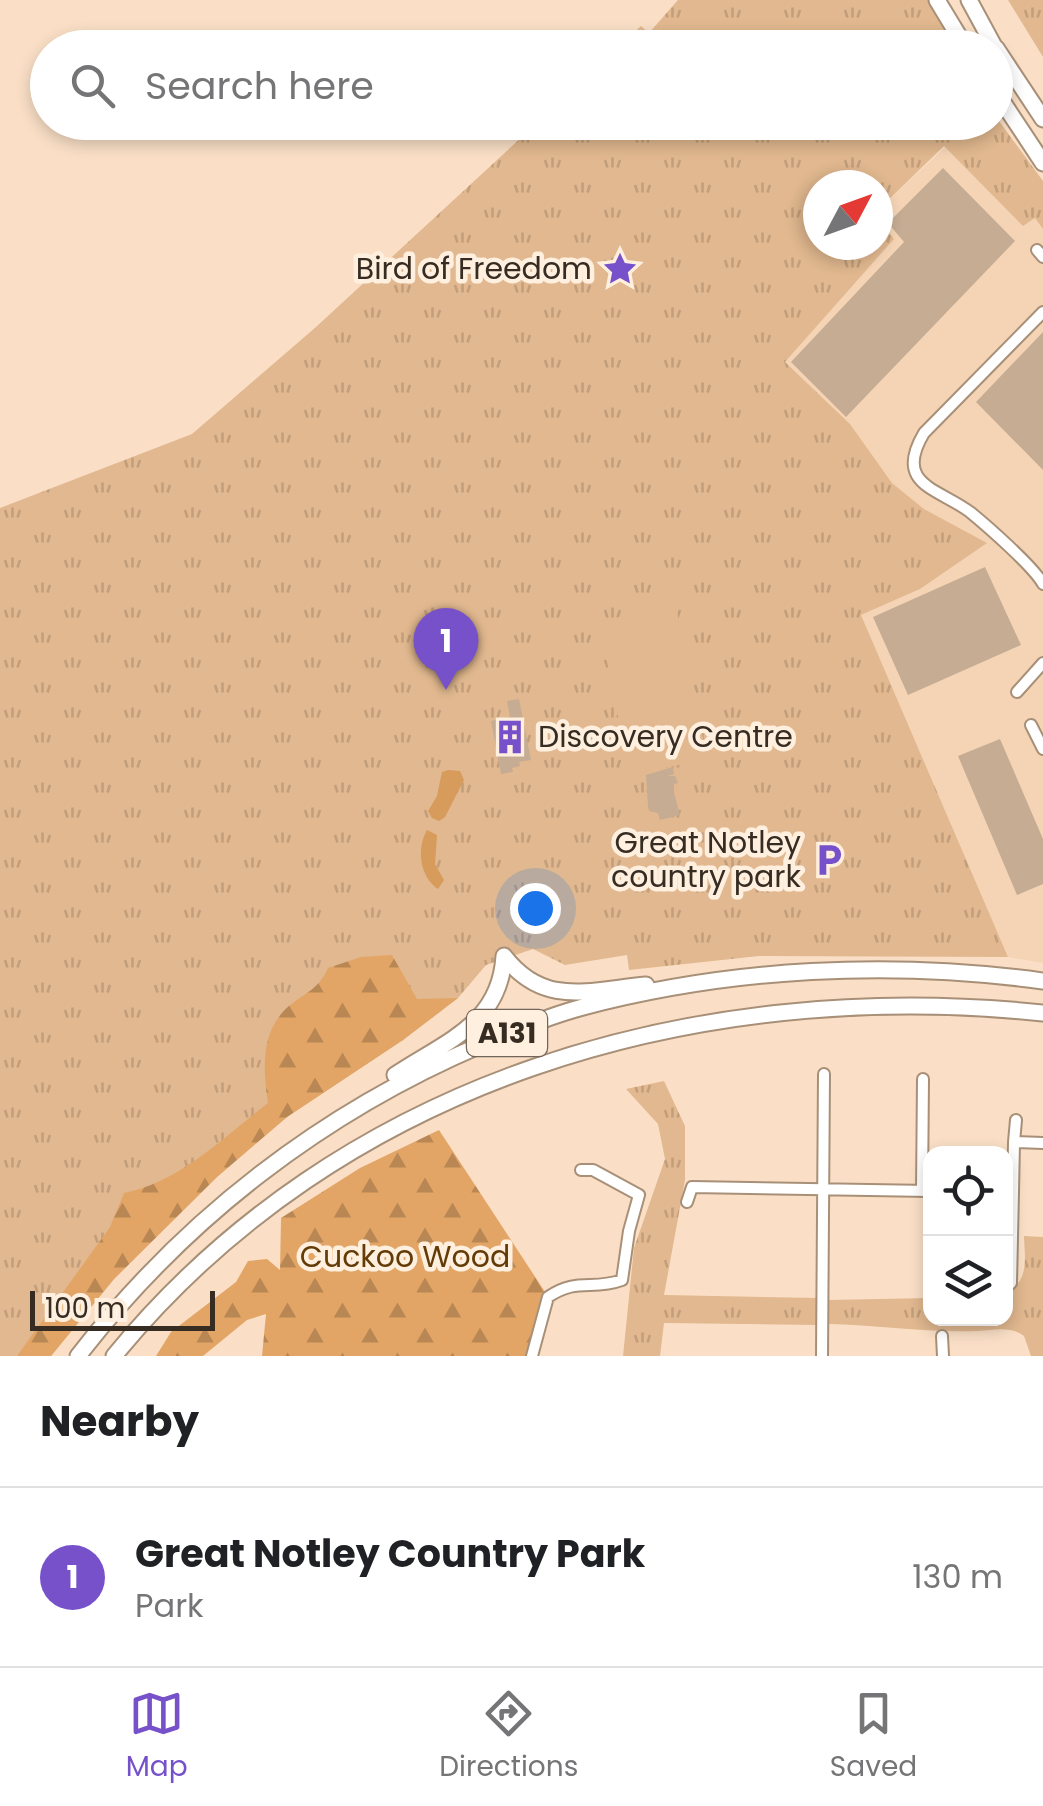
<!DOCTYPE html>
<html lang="en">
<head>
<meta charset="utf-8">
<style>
  body { margin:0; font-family:Poppins,sans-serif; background:#f6f6f6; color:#202124 }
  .controls { position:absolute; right:30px; bottom:30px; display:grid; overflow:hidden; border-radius:20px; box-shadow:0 5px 15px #0003 }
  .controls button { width:90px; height:90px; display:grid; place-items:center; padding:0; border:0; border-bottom:2px solid #e0e0e0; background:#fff; color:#202124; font:50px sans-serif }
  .compass { position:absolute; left:803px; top:170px; width:90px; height:90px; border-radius:50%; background:#fff; box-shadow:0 5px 15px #0003; rotate:49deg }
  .scale { position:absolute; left:30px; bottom:25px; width:185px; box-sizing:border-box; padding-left:10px; border:5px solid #362c22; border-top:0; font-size:28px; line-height:35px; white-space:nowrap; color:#362c22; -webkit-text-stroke:8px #ffefdf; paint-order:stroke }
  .you { position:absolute; left:535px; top:908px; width:35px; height:35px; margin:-25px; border:8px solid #fff; border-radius:50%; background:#1a73e8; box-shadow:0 0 0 15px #1a73e833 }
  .badge { display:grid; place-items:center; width:65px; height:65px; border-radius:50%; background:#7651ca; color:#fff; font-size:32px; font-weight:700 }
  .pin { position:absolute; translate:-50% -82px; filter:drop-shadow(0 2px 5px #0008) }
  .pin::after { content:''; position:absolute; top:52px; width:35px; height:30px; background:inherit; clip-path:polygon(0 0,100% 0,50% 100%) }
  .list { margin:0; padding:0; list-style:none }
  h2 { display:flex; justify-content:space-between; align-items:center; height:130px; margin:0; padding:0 40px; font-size:42px }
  h2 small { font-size:32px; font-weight:400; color:#757577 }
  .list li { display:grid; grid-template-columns:65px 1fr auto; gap:30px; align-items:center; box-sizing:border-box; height:180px; padding:0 40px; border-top:2px solid #e0e0e0 }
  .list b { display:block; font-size:38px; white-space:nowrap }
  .list p { margin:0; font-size:32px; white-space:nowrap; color:#757577 }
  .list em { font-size:32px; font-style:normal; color:#757577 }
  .icon { flex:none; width:55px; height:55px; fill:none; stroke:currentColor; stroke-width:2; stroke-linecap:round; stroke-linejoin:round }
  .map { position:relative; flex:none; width:1043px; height:1356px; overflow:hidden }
  .search { position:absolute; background:#fff; box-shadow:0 5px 15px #0003; left:30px; right:30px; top:30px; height:110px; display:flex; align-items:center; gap:25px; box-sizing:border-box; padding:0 35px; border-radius:55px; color:#757577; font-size:38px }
  .sheet { height:310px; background:#fff }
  nav { display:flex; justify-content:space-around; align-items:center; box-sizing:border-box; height:140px; border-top:2px solid #e0e0e0; background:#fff; font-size:28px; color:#757577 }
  nav a { display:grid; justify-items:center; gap:5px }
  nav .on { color:#7651ca }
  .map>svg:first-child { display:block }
  .built { fill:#f4d4b5 }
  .grass { fill:url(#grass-tufts) }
  .forest { fill:url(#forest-firs) }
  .pitch { fill:#e1b88f }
  .water { fill:#d79b5b }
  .building { fill:#c5ac93 }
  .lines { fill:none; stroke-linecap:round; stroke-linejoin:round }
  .minor-casing { stroke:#a89078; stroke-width:14 }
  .trunk-casing { stroke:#a89078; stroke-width:19 }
  .minor { stroke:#fff; stroke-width:10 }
  .trunk { stroke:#fff; stroke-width:15 }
  .labels { text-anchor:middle; stroke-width:9; stroke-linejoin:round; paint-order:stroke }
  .shield { fill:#ffefdf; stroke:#72665b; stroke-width:2.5 }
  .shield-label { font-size:28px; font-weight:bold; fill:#362c22 }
  .poi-label { font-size:30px; fill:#362c22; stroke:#ffefdf; text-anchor:end }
  .park-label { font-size:30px; fill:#633b07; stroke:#ffefdf }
</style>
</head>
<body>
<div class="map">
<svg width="1043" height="1356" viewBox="0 0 1043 1356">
  <defs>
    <pattern id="grass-tufts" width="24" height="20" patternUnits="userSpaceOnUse" patternTransform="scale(2.5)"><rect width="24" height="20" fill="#e1b88f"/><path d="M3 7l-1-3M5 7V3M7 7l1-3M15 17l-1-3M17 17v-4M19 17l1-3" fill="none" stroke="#c29e7b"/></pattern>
    <pattern id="forest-firs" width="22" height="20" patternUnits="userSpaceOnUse" patternTransform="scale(2.5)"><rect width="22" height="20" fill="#e2a566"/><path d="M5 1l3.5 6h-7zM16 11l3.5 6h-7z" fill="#b88754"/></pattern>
  </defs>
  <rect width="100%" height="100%" fill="#fadfc6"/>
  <path class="built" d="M996 122 1043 182V963L1008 957 861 615 920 589 986 543 924 509 892 483 850 424 785 362 894 239 878 218V210L971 123Z"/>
  <path class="grass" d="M678 0H930L955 47 618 48 641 26 649 33Z
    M1008 0H1043V57Z
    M996 117 1043 181V229L1035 218 1023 226 944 146 878 210V185H818V245H878V218L894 239 785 362 850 424 892 483 924 509 987 543 920 589 861 615 1008 957 759 956 629 970 627 955 565 965 533 949 486 965 458 998 403 1040 287 1117 217 1177 114 1279 51 1356H0V508L192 434 316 327 537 123 996 122Z
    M664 1081 685 1126V1180L664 1295 819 1298 818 1325 664 1323 660 1356H623L634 1248 665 1159 658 1124 626 1089Z
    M1024 1236 1043 1237V1356H1031L1024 1336C1011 1326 994 1330 978 1331 928 1333 878 1325 828 1324V1300L930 1298V1318H1006V1294C1029 1280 1025 1261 1024 1236Z"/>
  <path class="forest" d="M392 955 417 999 458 998 403 1040 287 1117 217 1177 114 1279 51 1356H17L110 1227 124 1193C180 1182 224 1137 268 1103 263 1069 260 1031 289 1006 306 992 319 989 328 968L361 957Z
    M439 1130 547 1295 530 1356H262L266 1314 247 1320 203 1356H156L171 1332 236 1282 248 1261 267 1259 280 1270 281 1218 360 1168Z"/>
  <path class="pitch" d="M676 606 698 717 621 732 599 621Z
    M700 725 708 759 631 775 624 741Z"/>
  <path class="water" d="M448 770 460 771 464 780 445 817 439 821 432 818 428 811 437 796 442 772Z
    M427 830 437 835 435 864 444 880 438 889C420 877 416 849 427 830Z"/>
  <path class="building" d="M943 168 1015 241 846 417 791 362 904 242 888 223Z
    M1043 332V470L976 402Z
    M985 567 1021 645 908 695 873 617Z
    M519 699 531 760 519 762 520 766 512 768 513 772 501 774 491 721 510 717 507 701Z
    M1000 739 1043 839V884L1017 895 958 756Z
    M673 767 674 774 667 776H675L678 783 674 784V793L680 815 660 820 658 813 649 811 648 805 646 775Z"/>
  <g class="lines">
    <g class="minor-casing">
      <path id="minor" d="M1037 250 1043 257
        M1043 312 924 433C893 485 938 488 970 512 986 525 1034 567 1043 584
        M1017 692 1043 663
        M1031 725 1043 749
        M1014 1142 1016 1120
        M922 1191 923 1079
        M1006 1192H1013L1014 1142 1043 1143
        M687 1202 692 1187 930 1191
        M1006 1287 1011 1283 1013 1192
        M942 1336 943 1356
        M532 1356 548 1297C577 1277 592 1291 622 1280L629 1231 639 1195 593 1170H581
        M822 1356 824 1074"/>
    </g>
    <g class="trunk-casing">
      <path id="trunk" d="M937 0 966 48
        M969 0 995 48
        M996 48 1043 119
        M996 92 1043 163
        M504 956C544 1008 589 990 646 985
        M395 1075C446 1041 500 1024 504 956
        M78 1356C185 1218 323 1112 483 1044 515 1030 549 1016 583 1007 731 968 891 960 1043 981
        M114 1356C340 1080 696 977 1043 1013"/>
    </g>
    <use href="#minor" class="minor"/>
    <use href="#trunk" class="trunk"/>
  </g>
  <defs>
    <g id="sight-bare" transform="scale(2.7)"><path d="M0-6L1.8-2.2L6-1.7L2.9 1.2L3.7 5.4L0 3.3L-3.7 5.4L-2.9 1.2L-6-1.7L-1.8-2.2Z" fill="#7651ca" stroke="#ffefdf" stroke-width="2.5" paint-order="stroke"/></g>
    <g id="building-bare" transform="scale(2.7)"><path d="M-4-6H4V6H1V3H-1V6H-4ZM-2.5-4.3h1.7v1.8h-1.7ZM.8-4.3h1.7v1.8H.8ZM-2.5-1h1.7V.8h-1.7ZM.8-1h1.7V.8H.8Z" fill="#7651ca" stroke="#ffefdf" stroke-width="2.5" paint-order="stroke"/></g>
    <g id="parking-bare" transform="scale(2.7)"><path d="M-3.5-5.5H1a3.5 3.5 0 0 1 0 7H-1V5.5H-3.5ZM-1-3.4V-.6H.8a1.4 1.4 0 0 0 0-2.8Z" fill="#7651ca" stroke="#ffefdf" stroke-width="2.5" paint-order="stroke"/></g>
  </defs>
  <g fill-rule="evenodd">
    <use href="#sight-bare" x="620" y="269"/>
    <use href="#building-bare" x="510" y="737"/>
    <use href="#parking-bare" x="829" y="860"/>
  </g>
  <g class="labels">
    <rect class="shield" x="467" y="1010" width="80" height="46" rx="8"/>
    <g class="shield-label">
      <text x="507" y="1043">A131</text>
    </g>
    <g class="poi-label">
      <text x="592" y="279">Bird of Freedom</text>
      <text x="538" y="747" text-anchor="start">Discovery Centre</text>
      <text x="801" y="853">Great Notley<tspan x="801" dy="34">country park</tspan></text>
    </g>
    <g class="park-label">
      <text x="405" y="1267">Cuckoo Wood</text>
    </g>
  </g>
</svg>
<div class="controls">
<button><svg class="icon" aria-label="locate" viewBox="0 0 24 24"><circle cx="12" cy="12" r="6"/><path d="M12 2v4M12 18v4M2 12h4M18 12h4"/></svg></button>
<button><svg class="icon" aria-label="layers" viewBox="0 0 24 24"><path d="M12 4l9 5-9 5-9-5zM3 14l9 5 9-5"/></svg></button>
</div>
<svg class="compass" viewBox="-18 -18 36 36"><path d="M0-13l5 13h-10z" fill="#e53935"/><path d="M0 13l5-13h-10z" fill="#757577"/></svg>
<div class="scale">100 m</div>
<div class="you"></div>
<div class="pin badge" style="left:446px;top:690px">1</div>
<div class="search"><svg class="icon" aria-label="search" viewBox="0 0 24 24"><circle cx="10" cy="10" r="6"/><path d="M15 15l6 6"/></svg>Search here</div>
</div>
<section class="sheet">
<h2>Nearby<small></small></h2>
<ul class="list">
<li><span class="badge">1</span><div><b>Great Notley Country Park</b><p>Park</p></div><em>130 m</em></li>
</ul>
</section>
<nav>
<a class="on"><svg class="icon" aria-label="map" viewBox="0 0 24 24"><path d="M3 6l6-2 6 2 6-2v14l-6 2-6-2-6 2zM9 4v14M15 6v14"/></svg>Map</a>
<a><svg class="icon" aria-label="directions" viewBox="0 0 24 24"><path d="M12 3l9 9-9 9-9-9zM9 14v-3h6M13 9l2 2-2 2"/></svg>Directions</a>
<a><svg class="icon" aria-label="saved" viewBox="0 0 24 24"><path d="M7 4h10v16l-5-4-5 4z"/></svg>Saved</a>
</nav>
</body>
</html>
